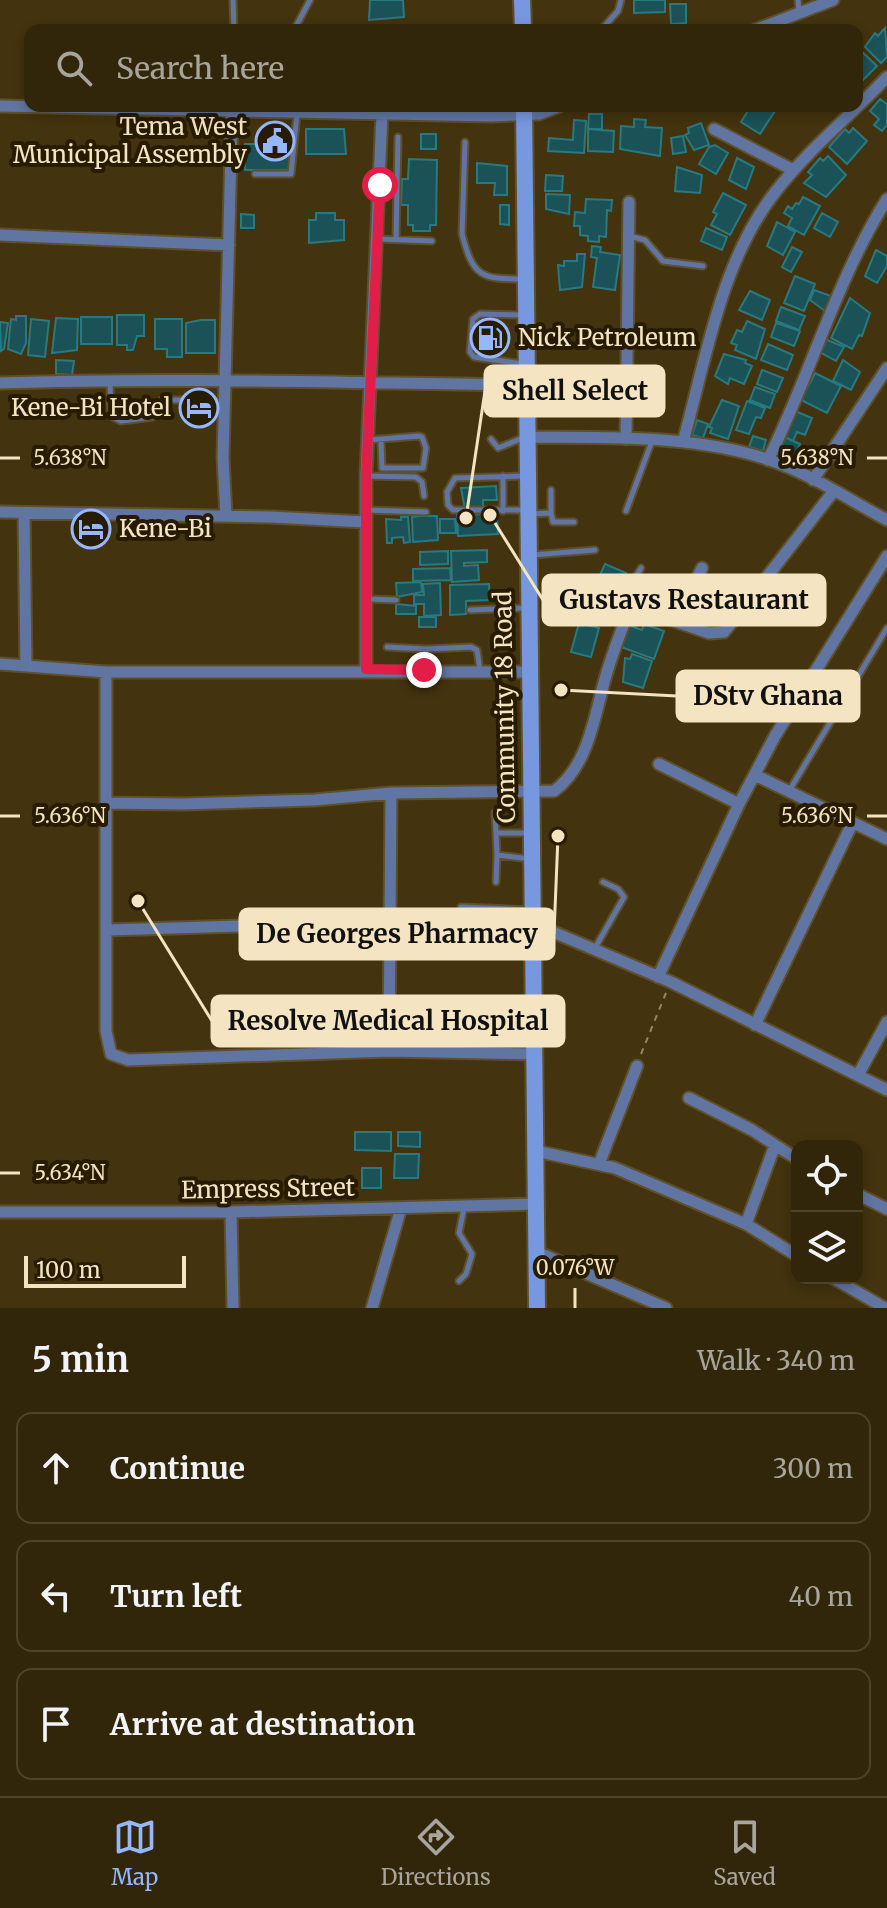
<!DOCTYPE html>
<html lang="en">
<head>
<meta charset="utf-8">
<style>
  body { margin:0; font-family:Merriweather,serif; background:#3d3218; color:#f1f3f6 }
  .controls { position:absolute; right:24px; bottom:24px; display:grid; overflow:hidden; border-radius:16px; box-shadow:0 4px 12px #0003 }
  .controls button { width:72px; height:72px; display:grid; place-items:center; padding:0; border:0; border-bottom:2px solid #4d432b; background:#32260a; color:#f1f3f6; font:40px sans-serif }
  .scale { position:absolute; left:24px; bottom:20px; width:162px; box-sizing:border-box; padding-left:8px; border:4px solid #f4e4c2; border-top:0; font-size:22px; line-height:28px; white-space:nowrap; color:#f4e4c2; -webkit-text-stroke:6px #271b00; paint-order:stroke }
  .stop { position:absolute; width:24px; height:24px; margin:-18px; border:6px solid #e11d48; border-radius:50%; background:#fff }
  .stop.end { background:#e11d48; border-color:#fff; box-shadow:0 2px 8px #0008 }
  .list { margin:0; padding:0; list-style:none }
  h2 { display:flex; justify-content:space-between; align-items:center; height:104px; margin:0; padding:0 32px; font-size:34px }
  h2 small { font-size:26px; font-weight:400; color:#a8a59c }
  .list li { display:grid; grid-template-columns:52px 1fr auto; gap:24px; align-items:center; box-sizing:border-box; height:112px; margin:0 16px 16px; padding:0 16px; border:2px solid #4d432b; border-radius:16px }
  .list b { display:block; font-size:30px; white-space:nowrap }
  .list em { font-size:26px; font-style:normal; color:#a8a59c }
  .icon { flex:none; width:44px; height:44px; fill:none; stroke:currentColor; stroke-width:2; stroke-linecap:round; stroke-linejoin:round }
  .map { position:relative; flex:none; width:887px; height:1308px; overflow:hidden }
  .search { position:absolute; background:#32260a; box-shadow:0 4px 12px #0003; left:24px; right:24px; top:24px; height:88px; display:flex; align-items:center; gap:20px; box-sizing:border-box; padding:0 28px; border-radius:16px; color:#a8a59c; font-size:30px }
  .sheet { height:488px; background:#32260a }
  nav { display:flex; justify-content:space-around; align-items:center; box-sizing:border-box; height:112px; border-top:2px solid #4d432b; background:#32260a; font-size:22px; color:#a8a59c }
  nav a { display:grid; justify-items:center; gap:4px }
  nav .on { color:#96b6fd }
  .map>svg:first-child { display:block }
  .building { fill:#1b5258; stroke:#297981; stroke-width:2 }
  .lines { fill:none; stroke-linecap:round; stroke-linejoin:round }
  .lane-casing { stroke:#5f4f2b; stroke-width:9 }
  .street-casing { stroke:#5f4f2b; stroke-width:15 }
  .secondary-casing { stroke:#5f4f2b; stroke-width:20 }
  .path { stroke:#968662; stroke-width:2; stroke-dasharray:6 6; stroke-linecap:butt }
  .lane { stroke:#6075a1; stroke-width:5 }
  .street { stroke:#6075a1; stroke-width:11 }
  .secondary { stroke:#7797de; stroke-width:16 }
  .route { stroke:#e11d48; stroke-width:10 }
  .ticks { fill:none; stroke:#f4e4c2; stroke-width:3 }
  .labels { text-anchor:middle; stroke-width:8; stroke-linejoin:round; paint-order:stroke }
  .poi-label { font-size:24px; fill:#f4e4c2; stroke:#271b00; text-anchor:end }
  .street-label { font-size:24px; fill:#f4e4c2; stroke:#271b00 }
  .ticks-label { font-size:20px; text-anchor:middle; fill:#f4e4c2; stroke:#271b00; stroke-width:8; stroke-linejoin:round; paint-order:stroke }
  .leader { fill:none; stroke:#f4e4c2; stroke-width:3 }
  .callout-dot { fill:#f4e4c2; stroke:#271b00; stroke-width:3 }
  .callout { fill:#f4e4c2; stroke:#f4e4c2; stroke-width:3 }
  .callout-label { font-size:26px; text-anchor:middle; font-weight:bold; fill:#111 }
</style>
</head>
<body>
<div class="map">
<svg width="887" height="1308" viewBox="0 0 887 1308">
  <rect width="100%" height="100%" fill="#43330e"/>
  <path class="building" d="M370 0H403L404 17 369 20Z
    M634 0H665V12L634 13Z
    M670 4H686V23L671 24Z
    M885 28 887 57 881 63 865 47 875 33 878 36Z
    M857 47 877 66 857 86Z
    M880 99 887 104V125L882 131 874 125 879 119 870 111Z
    M751 106 777 108 760 134 741 122Z
    M589 114H602V129H588Z
    M634 119 646 120 645 127 662 128 660 156 620 149 621 126 634 127Z
    M574 120 586 121 584 153 548 151 549 138 573 140Z
    M701 123 709 145 694 150 685 135 689 133 688 128Z
    M853 128 867 141 847 164 829 147 845 129 849 133Z
    M306 129H344L346 154H306Z
    M588 129 614 131 613 152 588 151Z
    M421 134H436V149H421Z
    M683 136 686 152 673 154 671 138Z
    M263 138H289V170H245V144H263Z
    M715 145 728 153 716 174 699 164 709 147Z
    M828 156 846 175 826 197 804 183 812 175 808 172 820 158 823 161Z
    M737 158 754 167 746 189 729 180Z
    M409 159 437 160 436 225H430V231H413V225H408V205H401L402 179H408Z
    M477 163 507 166V195H494L495 183H477Z
    M677 167 702 175 700 193 675 191Z
    M546 175 563 176 562 191H545Z
    M723 193 746 205 730 235 711 225 717 214 713 212Z
    M546 194 570 195 569 214 546 209Z
    M803 197 820 206 804 235 788 226 792 218 784 213 788 206 792 209 796 203 799 204Z
    M586 199 612 200 611 211 607 210 606 237 599 236V242L588 241V236L580 235V226H574L575 212 585 213Z
    M500 205H509V225L500 224Z
    M316 213H335V220H344V240L309 243V220H316Z
    M822 213 838 222 830 237 814 228Z
    M241 214 254 215V228H241Z
    M777 222 795 232 783 255 767 246Z
    M706 228 727 237 722 250 701 241Z
    M592 246 601 247 600 252 620 255 615 290 593 287 597 258 591 257Z
    M792 247 802 252 791 272 782 267Z
    M876 250 887 256V266L877 283 865 276Z
    M577 254H585L582 287 560 290 558 265 564 266V261H577Z
    M795 276 815 284 804 311 784 303Z
    M814 290 831 296 825 311 810 300Z
    M750 291 770 300 762 320 739 310Z
    M850 298 870 313 862 336 859 335 852 349 831 338Z
    M781 307 805 316 799 330 776 321Z
    M117 315H144V336H137L133 350H127V345H117Z
    M16 316H26V343L21 354 8 349 11 319 16 320Z
    M81 317H112V344H81Z
    M56 318 78 319 77 350 52 353Z
    M31 319 49 321 45 357 28 355Z
    M155 319H182V357H167V349H155Z
    M201 320H215V353H186V323Z
    M747 321 765 329 756 359 735 350 737 345 731 343 737 330 742 332Z
    M0 322 8 323 4 349 1 351Z
    M776 323 800 331 794 346 771 337Z
    M825 339 844 347 836 361 818 351Z
    M768 344 793 355 787 370 761 360Z
    M724 354 746 360 745 363 752 366 744 384 730 378 728 384 715 376Z
    M56 360 74 361 72 375 56 374Z
    M843 360 860 372 851 390 833 381Z
    M762 370 783 378 777 392 757 384Z
    M815 373 841 386 827 413 801 400Z
    M755 387 775 394 770 408 750 400Z
    M722 400 739 406 728 439 710 433 712 428 709 427Z
    M747 401 765 408 761 418 756 417 749 434 736 430Z
    M795 411 812 418 805 435 797 432 793 441 785 437Z
    M697 420 708 424 703 438 692 435Z
    M753 436 766 440 763 451 749 447Z
    M784 437 800 444 792 463 778 457Z
    M496 486 497 500H483V514L466 515 461 488Z
    M497 513 498 534 458 536 457 515Z
    M419 516H437L438 540 413 542 412 517Z
    M401 517H408L410 542 404 543 403 537 392 538V543H387L386 519 401 520Z
    M440 519H455L456 533H440Z
    M487 550V562L464 563V566L478 565 479 580 452 582 451 551Z
    M448 551V564L420 565V552Z
    M605 564 626 573 621 586 599 577Z
    M450 568 451 580 413 581V569Z
    M421 582 422 592 397 597 396 583Z
    M440 583 441 615 424 616V604H414V595H424L423 584Z
    M489 584 490 600 466 601V614L450 615V585Z
    M396 604 416 606V614H396Z
    M419 617H436V627H419Z
    M579 623 599 628 591 657 571 652Z
    M644 624 664 631 654 659 621 647 628 625 642 630Z
    M632 654 652 661 643 688 623 682 625 658 630 659Z
    M355 1132H391V1151L355 1150Z
    M398 1132H420V1147L398 1146Z
    M395 1154H419L418 1178H394Z
    M362 1168H381V1188H362Z"/>
  <g class="lines">
    <g class="lane-casing">
      <path id="lane" d="M233 0 234 30
        M798 0 799 12
        M294 30 310 0
        M601 30 618 11 621 0
        M465 142 462 234C473 277 481 279 523 279
        M255 174H291L297 114
        M629 236 645 240 663 261 703 266
        M379 239 432 241
        M396 240 398 137
        M523 364 474 357 470 352 473 319 480 314 524 315
        M110 382 111 416 121 421 153 417 162 400H198
        M491 439 498 448 525 437
        M368 440 419 436 422 437 426 448 423 468H382L381 439
        M367 476 416 477 422 482 424 496
        M503 476V511
        M525 476 455 478 447 492 448 505 453 510H525
        M366 510 426 512
        M626 511 652 441
        M551 513 553 522H574
        M531 514 551 513V490
        M532 555 595 550
        M368 599 396 600
        M631 605 629 588 641 568
        M470 610 525 608
        M387 647 426 649 424 670
        M426 649 471 647 477 650 480 671
        M789 791 887 628
        M495 812 496 833
        M527 833H496L497 855 530 859
        M496 882 497 855
        M461 907 531 910
        M595 948 624 897 618 889 603 882
        M459 1281 466 1274 472 1254 459 1233 464 1208"/>
    </g>
    <g class="street-casing">
      <path id="street" d="M755 30 833 0
        M0 106 491 116 539 114 560 106
        M714 129 793 170
        M0 235 229 245
        M0 383C175 377 350 383 524 385
        M525 437C605 438 690 434 767 459 809 473 848 499 887 520
        M626 439 629 202
        M683 442C706 359 721 260 776 191 809 149 851 115 887 77
        M768 460C811 374 836 280 887 199
        M813 480 887 368
        M0 512 271 517 365 522
        M24 513 26 666
        M226 516 223 458 232 112
        M677 620 702 568
        M0 664 106 672H529
        M366 669V476L382 114
        M106 672V1031L111 1054 128 1060 389 1051 534 1054
        M659 764 739 804
        M755 775 887 839
        M107 803 183 804 314 800 391 793 554 791C590 765 595 711 607 672 614 649 622 628 631 606L709 633 724 632 833 492
        M532 923 671 982 887 1090
        M107 930 271 925
        M658 977 739 804 775 736 887 556
        M755 1025 852 824
        M389 1051 391 793
        M858 1075 887 1022
        M689 1098 752 1130 797 1159
        M536 1151 615 1168 746 1224 797 1256
        M599 1164 637 1066
        M857 1194 887 1209
        M0 1212H231L536 1204
        M231 1212 233 1308
        M746 1224 775 1145
        M537 1252 666 1308
        M833 1278 885 1308
        M372 1308 401 1208"/>
    </g>
    <g class="secondary-casing">
      <path id="secondary" d="M522 0 523 30
        M524 106 537 1308"/>
    </g>
    <path class="path" d="M641 1054 666 993"/>
    <use href="#lane" class="lane"/>
    <use href="#street" class="street"/>
    <use href="#secondary" class="secondary"/>
  </g>
  <g class="lines">
    <path class="route" d="M380 185 366 476V669L424 670"/>
  </g>
  <path class="ticks" d="M0 458H20M867 458H887M0 816H20M867 816H887M0 1173H20M575 1288V1308"/>
  <defs>
    <g id="civic-ring" transform="scale(2)"><circle r="9.5" fill="#271b00" stroke="#96b6fd" stroke-width="1.5"/><path d="M-.6-6.5H3V-4.5H.6V-3L4-1V1h2V6H-6V1h2V-1L-.6-3ZM-1.2 2.5V6h2.4V2.5Z" fill="#96b6fd"/></g>
    <g id="fuel-ring" transform="scale(2)"><circle r="9.5" fill="#271b00" stroke="#96b6fd" stroke-width="1.5"/><path d="M-5.5-6h7V0h2V4h1.3V-2.5L3-4.5l.8-.8L6-3V5H2.5V1h-1V6h-7ZM-4.2-4.7v3.2H.2V-4.7Z" fill="#96b6fd"/></g>
    <g id="hotel-ring" transform="scale(2)"><circle r="9.5" fill="#271b00" stroke="#96b6fd" stroke-width="1.5"/><path d="M-6-4.5h1.5V1H6V5H4.5V3h-9V5H-6ZM-4 0a1.8 1.8 0 1 1 3.6 0ZM.5 0V-2.5h3Q6-2.5 6 0Z" fill="#96b6fd"/></g>
  </defs>
  <g fill-rule="evenodd">
    <use href="#civic-ring" x="275" y="141"/>
    <use href="#fuel-ring" x="490" y="338"/>
    <use href="#hotel-ring" x="199" y="408"/>
    <use href="#hotel-ring" x="91" y="529"/>
  </g>
  <g class="labels">
    <g class="poi-label">
      <text x="247" y="135">Tema West<tspan x="247" dy="28">Municipal Assembly</tspan></text>
      <text x="518" y="346" text-anchor="start">Nick Petroleum</text>
      <text x="171" y="416">Kene-Bi Hotel</text>
      <text x="119" y="537" text-anchor="start">Kene-Bi</text>
    </g>
    <g class="street-label">
      <text transform="translate(505 707) rotate(-91)" y="8">Community 18 Road</text>
      <text transform="translate(268 1189) rotate(-1)" y="8">Empress Street</text>
    </g>
  </g>
  <g class="ticks-label">
    <text x="70" y="465">5.638°N</text>
    <text x="817" y="465">5.638°N</text>
    <text x="70" y="823">5.636°N</text>
    <text x="817" y="823">5.636°N</text>
    <text x="70" y="1180">5.634°N</text>
    <text x="575" y="1275">0.076°W</text>
  </g>
  <path class="leader" d="M466 518L485 391M490 515L543 600M561 690L677 696M558 836L554 934M138 901L212 1021"/>
  <g class="callout-dot">
    <circle cx="466" cy="518" r="8"/>
    <circle cx="490" cy="515" r="8"/>
    <circle cx="561" cy="690" r="8"/>
    <circle cx="558" cy="836" r="8"/>
    <circle cx="138" cy="901" r="8"/>
  </g>
  <g class="callout">
    <rect x="485" y="366" width="179" height="50" rx="8"/>
    <rect x="543" y="575" width="282" height="50" rx="8"/>
    <rect x="677" y="671" width="182" height="50" rx="8"/>
    <rect x="240" y="909" width="314" height="50" rx="8"/>
    <rect x="212" y="996" width="352" height="50" rx="8"/>
  </g>
  <g class="callout-label">
    <text x="575" y="400">Shell Select</text>
    <text x="684" y="609">Gustavs Restaurant</text>
    <text x="768" y="705">DStv Ghana</text>
    <text x="397" y="943">De Georges Pharmacy</text>
    <text x="388" y="1030">Resolve Medical Hospital</text>
  </g>
</svg>
<div class="controls">
<button><svg class="icon" aria-label="locate" viewBox="0 0 24 24"><circle cx="12" cy="12" r="6"/><path d="M12 2v4M12 18v4M2 12h4M18 12h4"/></svg></button>
<button><svg class="icon" aria-label="layers" viewBox="0 0 24 24"><path d="M12 4l9 5-9 5-9-5zM3 14l9 5 9-5"/></svg></button>
</div>
<div class="scale">100 m</div>
<div class="stop" style="left:380px;top:185px"></div>
<div class="stop end" style="left:424px;top:670px"></div>
<div class="search"><svg class="icon" aria-label="search" viewBox="0 0 24 24"><circle cx="10" cy="10" r="6"/><path d="M15 15l6 6"/></svg>Search here</div>
</div>
<section class="sheet">
<h2>5 min<small>Walk · 340 m</small></h2>
<ul class="list">
<li><svg class="icon" aria-label="ahead" viewBox="0 0 24 24"><path d="M12 20V5M6 11l6-6 6 6"/></svg><div><b>Continue</b></div><em>300 m</em></li>
<li><svg class="icon" aria-label="left" viewBox="0 0 24 24"><path d="M17 20v-9H6M10 6l-5 5 5 5"/></svg><div><b>Turn left</b></div><em>40 m</em></li>
<li><svg class="icon" aria-label="arrive" viewBox="0 0 24 24"><path d="M6 21V4h12l-3 4 3 4H6"/></svg><div><b>Arrive at destination</b></div></li>
</ul>
</section>
<nav>
<a class="on"><svg class="icon" aria-label="map" viewBox="0 0 24 24"><path d="M3 6l6-2 6 2 6-2v14l-6 2-6-2-6 2zM9 4v14M15 6v14"/></svg>Map</a>
<a><svg class="icon" aria-label="directions" viewBox="0 0 24 24"><path d="M12 3l9 9-9 9-9-9zM9 14v-3h6M13 9l2 2-2 2"/></svg>Directions</a>
<a><svg class="icon" aria-label="saved" viewBox="0 0 24 24"><path d="M7 4h10v16l-5-4-5 4z"/></svg>Saved</a>
</nav>
</body>
</html>
